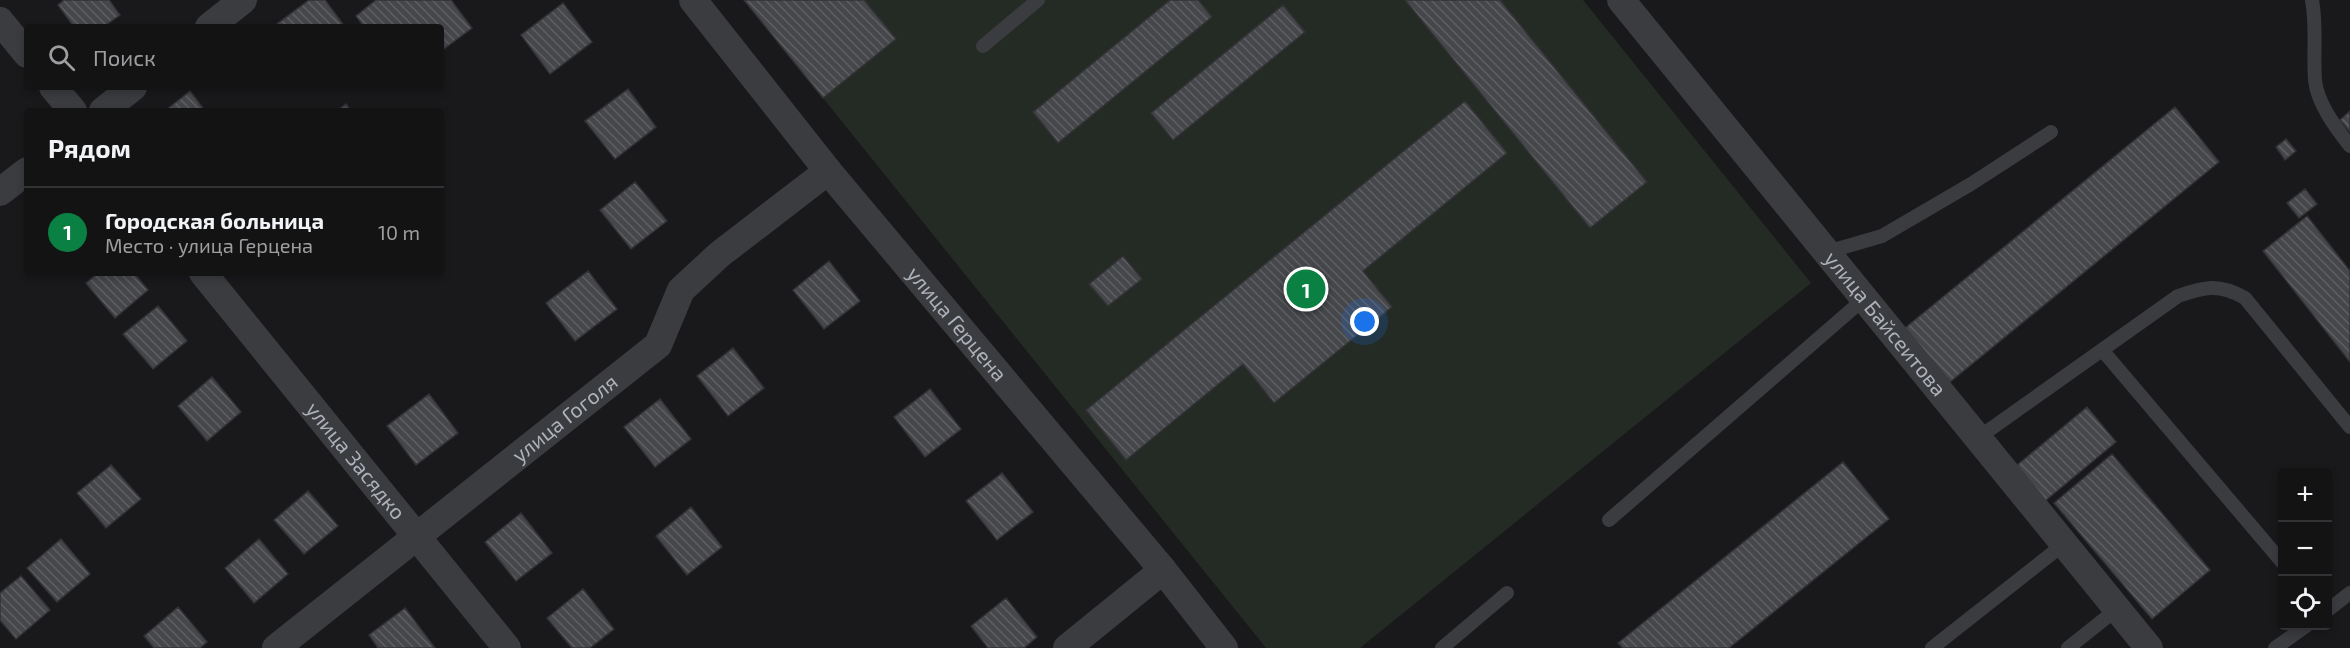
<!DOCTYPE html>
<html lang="ru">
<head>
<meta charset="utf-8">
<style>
  body { margin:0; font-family:"Exo 2",sans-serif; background:#1c1c1d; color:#f1f3f6 }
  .controls { position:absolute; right:18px; bottom:18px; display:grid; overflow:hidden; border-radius:6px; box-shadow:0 3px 9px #0003 }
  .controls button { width:54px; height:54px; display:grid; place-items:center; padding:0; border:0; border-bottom:2px solid #323234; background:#131314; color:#f1f3f6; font:30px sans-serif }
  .you { position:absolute; left:1365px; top:322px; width:21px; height:21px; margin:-15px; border:4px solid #fff; border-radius:50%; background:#1a73e8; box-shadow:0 0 0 9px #1a73e833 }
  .badge { display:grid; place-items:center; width:39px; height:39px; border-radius:50%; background:#0b8043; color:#fff; font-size:20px; font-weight:700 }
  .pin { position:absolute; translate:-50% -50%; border:3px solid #fff; box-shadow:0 2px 6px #0006 }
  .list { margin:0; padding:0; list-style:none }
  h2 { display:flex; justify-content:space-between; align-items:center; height:78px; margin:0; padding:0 24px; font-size:26px }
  h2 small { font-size:20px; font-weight:400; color:#9d9ea0 }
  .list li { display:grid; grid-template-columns:39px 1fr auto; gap:18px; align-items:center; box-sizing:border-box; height:90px; padding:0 24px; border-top:2px solid #323234 }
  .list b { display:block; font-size:22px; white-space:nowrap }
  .list p { margin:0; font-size:20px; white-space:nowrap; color:#9d9ea0 }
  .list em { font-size:20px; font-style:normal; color:#9d9ea0 }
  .icon { flex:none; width:33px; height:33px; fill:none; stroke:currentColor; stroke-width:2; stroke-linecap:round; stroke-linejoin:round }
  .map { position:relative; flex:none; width:2350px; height:648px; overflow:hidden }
  .search { position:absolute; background:#131314; box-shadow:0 3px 9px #0003; left:24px; top:24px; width:420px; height:66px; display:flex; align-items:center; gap:15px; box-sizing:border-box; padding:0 21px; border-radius:6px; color:#9d9ea0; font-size:22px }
  .panel { position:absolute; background:#131314; box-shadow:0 3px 9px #0003; left:24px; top:108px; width:420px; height:168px; border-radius:6px }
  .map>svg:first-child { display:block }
  .park { fill:#242b24 }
  .building { fill:url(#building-back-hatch); stroke:#333337; stroke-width:1.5 }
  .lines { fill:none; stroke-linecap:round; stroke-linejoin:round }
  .service { stroke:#3b3c40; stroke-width:14 }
  .minor { stroke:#3b3c40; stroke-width:28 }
  .labels { text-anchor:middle; stroke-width:4.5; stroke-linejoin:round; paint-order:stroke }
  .street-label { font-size:21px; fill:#adb1b9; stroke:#141416 }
</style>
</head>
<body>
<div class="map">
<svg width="2350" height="648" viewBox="0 0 2350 648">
  <defs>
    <pattern id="building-back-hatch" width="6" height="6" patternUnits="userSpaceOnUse" patternTransform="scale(1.5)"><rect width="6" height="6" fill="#46474b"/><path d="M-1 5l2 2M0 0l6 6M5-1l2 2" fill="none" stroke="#5e5f63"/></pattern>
  </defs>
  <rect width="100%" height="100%" fill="#19191b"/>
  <path class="park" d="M744 0H1583L1811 283 1360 648H1266Z"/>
  <path class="building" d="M64 0H109L120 15 103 27H74L58 5Z
    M309 0H325L345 27H279L277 24Z
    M376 0H451L472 28 441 51V27H364L356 16Z
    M744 0H864L896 39 823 98Z
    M1170 0H1198L1212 17 1058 143 1033 112Z
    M1405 0H1500L1647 182 1590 228Z
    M563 3 592 42 550 74 521 35Z
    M1283 5 1305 32 1173 140 1151 113Z
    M628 89 656 127 615 159 585 121Z
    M190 91 205 111H165Z
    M1465 101 1507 153 1363 271 1392 307 1274 403 1243 364 1126 460 1086 410Z
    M346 104 351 111H337Z
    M2175 107 2219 162 1950 382 1905 328Z
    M2350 111V132L2340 120Z
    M2286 139 2296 151 2285 160 2276 147Z
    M635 182 667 221 631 249 600 210Z
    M2305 189 2317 204 2299 218 2287 203Z
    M2307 216 2350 271V362L2263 251Z
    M1123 256 1142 279 1108 306 1089 284Z
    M829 261 860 301 824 329 793 290Z
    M588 271 617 309 575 341 546 303Z
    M98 273H134L148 290 115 318 86 283Z
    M158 306 187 341 153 369 123 334Z
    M733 348 764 388 728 416 697 376Z
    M212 377 241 412 207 441 178 406Z
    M930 389 961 429 925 457 894 417Z
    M429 394 458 433 416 465 387 426Z
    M660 399 691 439 655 467 624 427Z
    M2087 407 2116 442 2039 506 2010 471Z
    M2112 454 2210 570 2152 619 2054 503Z
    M1843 462 1889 519 1729 648H1623L1618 643Z
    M111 465 141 499 106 528 77 493Z
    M1002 473 1033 512 997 540 966 501Z
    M308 491 338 526 304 554 274 520Z
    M691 507 722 547 687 575 656 536Z
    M521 513 552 553 516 581 485 542Z
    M61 539 90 574 57 602 27 568Z
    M259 539 288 574 254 603 225 568Z
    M21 576 50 610 16 639 0 620V593Z
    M583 589 614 629 590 648H572L547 618Z
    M1006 598 1037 637 1024 648H988L971 626Z
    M178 607 207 642 200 648H154L144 636Z
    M405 608 435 648H378L369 635Z"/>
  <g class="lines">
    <path class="service" d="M2312 0C2317 27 2313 53 2315 80 2317 103 2336 128 2350 146
      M983 46 1038 0
      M1827 252 1882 236 1971 184 2051 132
      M2103 351 2282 562
      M1978 438 2178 296C2204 287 2219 283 2245 298L2350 427
      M1609 520 1865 298
      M2328 610 2350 593
      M1442 648 1507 593
      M1932 648 2064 544
      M2068 648 2117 609
      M2275 648 2306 626"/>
    <g class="minor">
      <path id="s1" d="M693 0 828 171 1163 570 1224 648"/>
      <path id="s2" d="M1621 0 2149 648"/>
      <path d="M0 21 27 54"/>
      <path d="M209 27 243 0"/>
      <path d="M53 87 73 111"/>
      <path d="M103 111 133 87"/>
      <path d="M0 192 27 171"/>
      <path id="s3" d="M203 273 507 648"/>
      <path id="s4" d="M276 648 658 345 681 290 720 254 828 171"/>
      <path d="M1067 648 1163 570"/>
    </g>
  </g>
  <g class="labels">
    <g class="street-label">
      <text dy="7" stroke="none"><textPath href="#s2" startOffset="418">улица Байсеитова</textPath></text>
      <text dy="7" stroke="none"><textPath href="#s1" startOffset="418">улица Герцена</textPath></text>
      <text dy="7" stroke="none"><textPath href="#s4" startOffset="369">улица Гоголя</textPath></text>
      <text dy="7" stroke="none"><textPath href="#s3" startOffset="242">улица Засядко</textPath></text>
    </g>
  </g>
</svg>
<div class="controls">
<button>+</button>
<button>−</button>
<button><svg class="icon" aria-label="locate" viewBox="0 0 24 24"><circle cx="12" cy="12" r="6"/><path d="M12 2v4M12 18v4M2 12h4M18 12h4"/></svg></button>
</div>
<div class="you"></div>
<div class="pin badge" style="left:1306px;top:289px">1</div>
<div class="search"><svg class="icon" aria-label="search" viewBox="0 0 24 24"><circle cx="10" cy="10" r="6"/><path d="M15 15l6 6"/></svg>Поиск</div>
<section class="panel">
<h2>Рядом<small></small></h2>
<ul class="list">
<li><span class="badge">1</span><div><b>Городская больница</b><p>Место · улица Герцена</p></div><em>10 m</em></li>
</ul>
</section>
</div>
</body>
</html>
